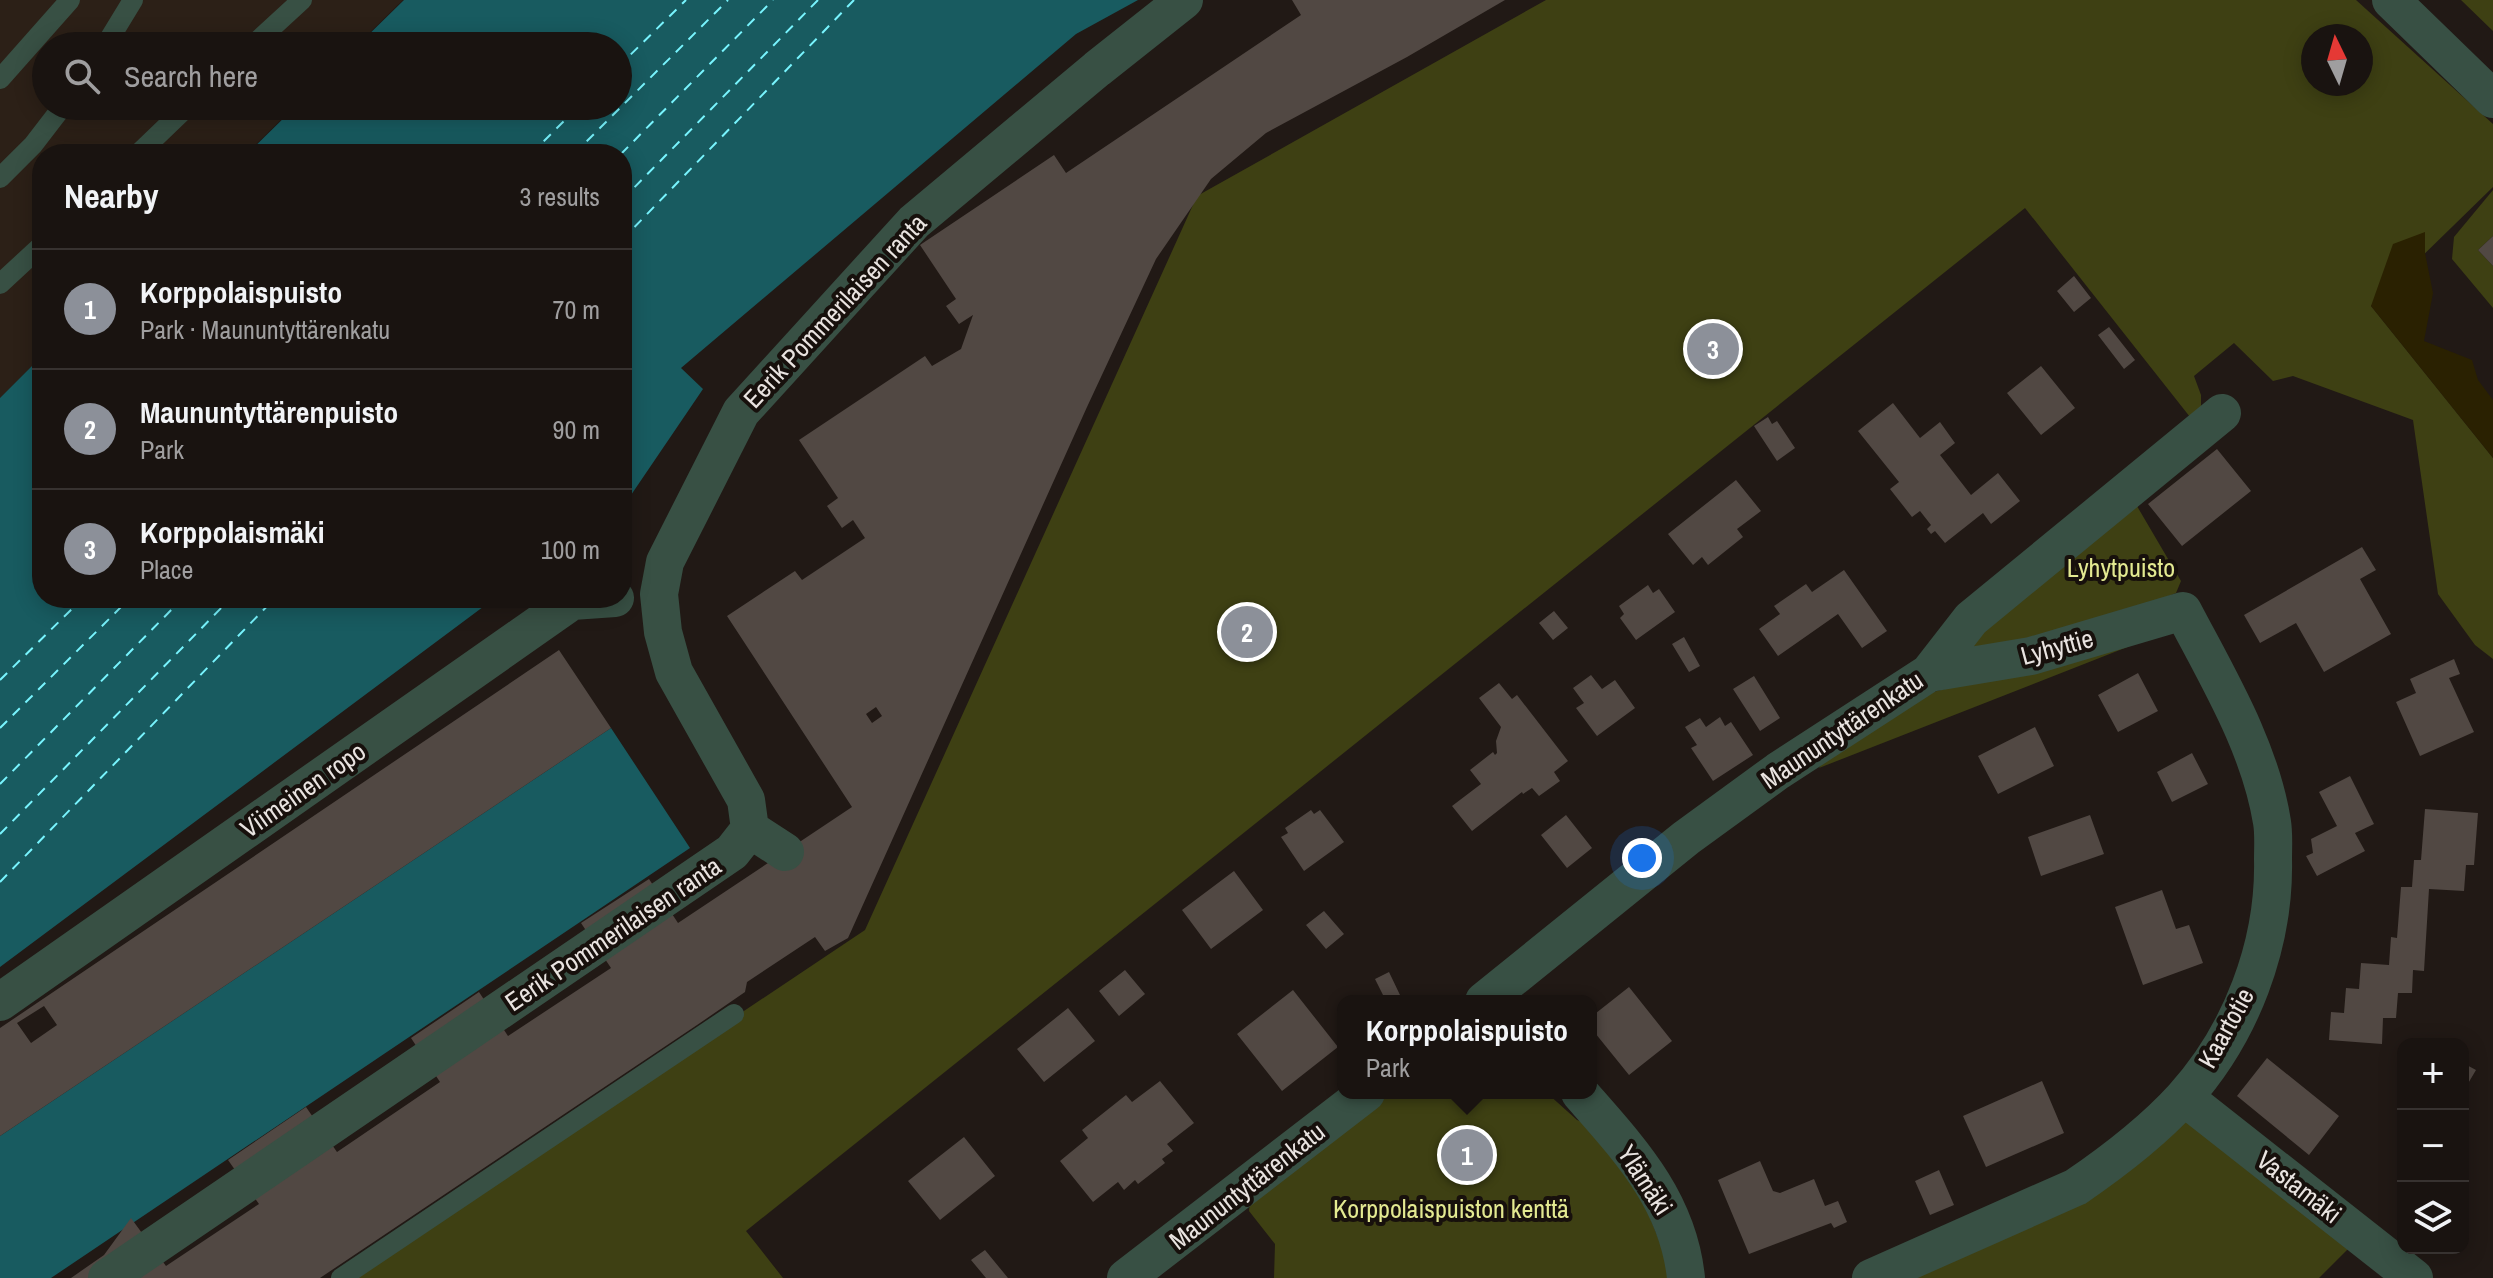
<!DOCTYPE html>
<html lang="en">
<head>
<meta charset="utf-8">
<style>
  body { margin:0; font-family:"Archivo Narrow",sans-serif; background:#26201e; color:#f1f3f6 }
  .controls { position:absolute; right:24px; bottom:24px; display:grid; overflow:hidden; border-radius:16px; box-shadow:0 4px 20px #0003 }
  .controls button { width:72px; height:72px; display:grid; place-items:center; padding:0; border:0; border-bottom:2px solid #373230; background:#191310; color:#f1f3f6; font:40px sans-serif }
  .compass { position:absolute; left:2301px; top:24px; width:72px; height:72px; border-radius:50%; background:#191310; box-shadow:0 4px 20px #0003; rotate:355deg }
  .you { position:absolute; left:1642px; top:858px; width:28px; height:28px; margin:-20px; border:6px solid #fff; border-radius:50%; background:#1a73e8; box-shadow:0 0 0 12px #1a73e833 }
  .badge { display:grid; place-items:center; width:52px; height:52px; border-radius:50%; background:#8c9099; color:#fff; font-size:26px; font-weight:700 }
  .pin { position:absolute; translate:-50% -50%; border:4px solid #fff; box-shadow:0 2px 8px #0006 }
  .popup { position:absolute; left:1337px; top:995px; width:260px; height:104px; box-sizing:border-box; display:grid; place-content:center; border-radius:16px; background:#191310; filter:drop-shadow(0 2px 6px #0005); font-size:26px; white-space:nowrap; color:#9f9e9f }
  .popup b { font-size:30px; color:#f1f3f6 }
  .popup::after { content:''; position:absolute; left:50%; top:100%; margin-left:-16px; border:16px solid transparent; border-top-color:#191310 }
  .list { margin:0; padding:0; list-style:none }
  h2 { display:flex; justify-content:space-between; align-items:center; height:104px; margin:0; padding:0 32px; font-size:34px }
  h2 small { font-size:26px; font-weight:400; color:#9f9e9f }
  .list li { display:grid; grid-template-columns:52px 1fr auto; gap:24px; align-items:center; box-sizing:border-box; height:120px; padding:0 32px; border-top:2px solid #373230 }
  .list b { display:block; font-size:30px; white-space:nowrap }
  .list p { margin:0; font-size:26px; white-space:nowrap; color:#9f9e9f }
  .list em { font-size:26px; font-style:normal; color:#9f9e9f }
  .icon { flex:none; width:44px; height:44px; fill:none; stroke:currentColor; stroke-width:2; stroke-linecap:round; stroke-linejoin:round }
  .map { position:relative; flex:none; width:2493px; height:1278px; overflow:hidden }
  .search { position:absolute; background:#191310; box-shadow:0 4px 20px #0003; left:32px; top:32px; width:600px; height:88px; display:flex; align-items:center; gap:20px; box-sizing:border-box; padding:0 28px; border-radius:44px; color:#9f9e9f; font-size:30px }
  .panel { position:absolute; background:#191310; box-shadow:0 4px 20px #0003; left:32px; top:144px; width:600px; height:464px; border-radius:32px }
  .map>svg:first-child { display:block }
  .built { fill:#2c2017 }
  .green { fill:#3e4013; fill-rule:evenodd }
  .sand { fill:#2a2101 }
  .water { fill:#185b60 }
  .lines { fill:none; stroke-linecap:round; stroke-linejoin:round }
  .ferry { stroke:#78f4fe; stroke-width:2; stroke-dasharray:10 8; stroke-linecap:butt }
  .building { fill:#514843; fill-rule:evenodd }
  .service { stroke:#385044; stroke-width:20 }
  .minor { stroke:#385044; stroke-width:38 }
  .labels { text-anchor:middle; stroke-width:8; stroke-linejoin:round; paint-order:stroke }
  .street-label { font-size:26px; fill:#e9e3e0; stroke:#17100c }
  .park-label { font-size:26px; fill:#e3e991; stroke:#17100c }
</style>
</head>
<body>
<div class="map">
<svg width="2493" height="1278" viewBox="0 0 2493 1278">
  <rect width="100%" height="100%" fill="#211915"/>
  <path class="built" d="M0 0H403L356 46H46V106H295L246 154H42V356L0 398Z"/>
  <path class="green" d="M1546 0H2356L2493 124V187L2371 306 2493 458V659L2475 645 2438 594 2413 420 2293 376 2273 381 2234 343 2194 376 2201 395V408L2190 417 2025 208 746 1231 783 1278H345L865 930 1197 196ZM2313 36H2361V84H2313Z
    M2461 0H2493V31Z
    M2493 190V236L2478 250 2493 266V308L2452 259 2454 237Z
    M2134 501 2181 581 2176 593 2108 620 1973 650 1970 636Z
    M2163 633 1819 768 1826 758 1933 692Z
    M1391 1093H1547L1577 1120 1582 1122 1632 1172 1674 1278H1274L1275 1244 1249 1211 1250 1202 1292 1167Z
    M2192 1117 2352 1245 2319 1278H1897Z"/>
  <path class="sand" d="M2425 232V253L2433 293 2424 341 2472 360 2478 380 2493 400V458L2371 306 2393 244Z"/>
  <path class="water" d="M404 0H1138L1076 34 681 368 703 389 629 498 622 503V154H247L296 106H618V46H357Z
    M42 356V598H495L0 967V398Z
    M611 728 690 848 51 1278H0V1136Z"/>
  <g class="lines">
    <path class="ferry" d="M618 67 686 0
      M531 154 579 106
      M574 154 728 0
      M621 154 773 0
      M622 200 818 0
      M622 240 854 0
      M0 680 83 598
      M0 728 130 598
      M0 784 183 598
      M0 834 231 598
      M0 882 275 598"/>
  </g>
  <path class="building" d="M1292 0H1505L1407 57 1266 133 1211 179 1156 259 1087 407 848 938 825 951 815 937 747 982 745 992 700 1023 320 1278H71L104 1255 131 1218 166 1266 259 1204 228 1160 306 1107 337 1152 440 1082 411 1038 479 992 508 1036 611 968 581 923 649 879 678 923 852 807 727 616 795 571 802 580 865 538 853 520 842 528 827 506 838 498 799 440 925 356 932 366 961 349 973 315 959 324 946 306 956 299 920 245 1054 155 1066 173 1301 15ZM876 707 882 716 872 723 866 714Z
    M2493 236V266L2478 250Z
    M2074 276 2091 298 2074 312 2057 291Z
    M2109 327 2135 360 2124 369 2098 335Z
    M2041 366 2075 408 2041 435 2007 393Z
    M1893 403 1920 438 1940 422 1955 443 1940 455 1971 495 1998 473 2020 501 1991 524 1983 513 1945 543 1935 531 1931 534 1927 529 1931 525 1920 511 1912 517 1890 489 1899 482 1858 431Z
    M1768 417 1772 424 1777 421 1795 448 1777 461 1754 426Z
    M2217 449 2251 491 2182 546 2148 504Z
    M1736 480 1761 511 1737 529 1743 537 1708 565 1702 557 1693 565 1668 534Z
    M2362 547 2376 570 2360 579 2391 634 2324 672 2296 623 2260 643 2244 615Z
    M1844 570 1887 631 1862 648 1838 614 1778 656 1759 629 1780 614 1774 606 1806 584 1812 592Z
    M1648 585 1653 593 1659 589 1675 612 1636 640 1620 618 1624 614 1619 606Z
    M1554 611 1568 628 1553 640 1539 623Z
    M1684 637 1700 666 1689 672 1672 644Z
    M559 650 611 728 0 1136V1028ZM44 1006 57 1025 31 1043 17 1023Z
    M2454 659 2460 674 2449 678 2474 732 2420 756 2396 702 2416 693 2410 679Z
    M2138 673 2158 711 2118 732 2098 695Z
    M1591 675 1602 689 1615 680 1635 708 1597 736 1576 708 1584 703 1573 688Z
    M1754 676 1780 718 1760 731 1733 689Z
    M1499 683 1512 699 1517 695 1568 761 1554 772 1560 781 1539 796 1532 788 1523 794 1522 792 1472 831 1452 806 1481 784 1470 770 1493 752 1495 755 1497 753 1496 741 1501 727 1479 698Z
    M1720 717 1725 726 1731 722 1753 755 1713 781 1691 748 1697 745 1685 727 1700 718 1706 727Z
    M2035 727 2054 766 1998 794 1978 756Z
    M2192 753 2208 784 2172 802 2157 772Z
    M2350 776 2374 824 2355 833 2365 851 2317 876 2306 856 2313 853 2311 839 2337 826 2319 792Z
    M2425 809 2478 813 2474 865H2466L2464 891 2429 889 2424 971 2413 970 2412 993H2398L2396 1018H2383L2382 1044 2329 1040 2331 1012 2344 1013 2346 988 2359 989 2361 963 2389 965 2391 937 2397 938 2401 887H2412L2414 860H2421Z
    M1311 810 1314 814 1320 810 1344 842 1304 871 1281 837 1288 833 1285 828Z
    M1566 815 1592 848 1567 868 1541 835Z
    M2090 815 2104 854 2041 876 2028 837Z
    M1234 871 1263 910 1211 949 1182 910Z
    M2162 890 2176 929 2189 925 2203 963 2143 985 2115 907Z
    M1324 911 1344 934 1326 949 1306 925Z
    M1125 970 1145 994 1119 1016 1099 991Z
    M1389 972 1400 995 1386 1001 1375 979Z
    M1629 987 1672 1041 1629 1075 1591 1028V1017Z
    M1293 990 1338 1047 1282 1091 1237 1034Z
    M1068 1008 1095 1041 1044 1082 1017 1049Z
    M2267 1058 2339 1116 2309 1155 2237 1096Z
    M2463 1063 2476 1070 2463 1092Z
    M1160 1081 1194 1123 1167 1144 1173 1151 1162 1159 1165 1163 1138 1184 1135 1180 1124 1190 1118 1182 1093 1202 1060 1161 1088 1138 1082 1130 1126 1095 1132 1102Z
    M2042 1081 2064 1133 1986 1167 1963 1116Z
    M964 1137 995 1176 940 1220 908 1181Z
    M1760 1161 1773 1191 1780 1193 1814 1179 1825 1206 1838 1201 1847 1222 1834 1228 1831 1223 1749 1254 1718 1180Z
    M1939 1170 1954 1205 1930 1215 1915 1181Z
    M985 1250 1008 1278H986L971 1260Z"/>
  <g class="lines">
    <path class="service" d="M105 46 133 0
      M252 46 302 0
      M0 79 70 0
      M138 154 188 106
      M0 178 33 145 63 106
      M0 284 42 245
      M341 1278 734 1014"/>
    <path class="minor" d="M2391 0 2493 99
      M750 829 785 852
      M1484 1001 1686 838 1778 771 1929 673 1971 619 2222 413
      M0 1002 572 601 615 598
      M1580 1093C1629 1149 1678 1200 1686 1278
      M2184 1097 2414 1278
      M107 1278 732 852 750 829 746 800 674 672 663 632 659 594 665 562 741 412 914 222 1097 69 1184 0
      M1126 1278 1366 1093
      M1871 1278 2076 1187C2114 1161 2152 1132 2183 1098 2241 1034 2275 945 2273 859 2273 847 2274 834 2272 822 2260 747 2218 678 2183 611L2031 656 1929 673"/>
  </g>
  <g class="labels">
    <g class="street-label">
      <text transform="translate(835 311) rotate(-47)" y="9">Eerik Pommerilaisen ranta</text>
      <text transform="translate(2057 647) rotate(-15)" y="9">Lyhyttie</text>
      <text transform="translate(1842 730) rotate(-34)" y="9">Maununtyttärenkatu</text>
      <text transform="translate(303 790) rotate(-35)" y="9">Viimeinen ropo</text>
      <text transform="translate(613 934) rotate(-34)" y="9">Eerik Pommerilaisen ranta</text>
      <text transform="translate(2226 1028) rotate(-61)" y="9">Kaartotie</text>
      <text transform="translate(1645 1180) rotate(57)" y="9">Ylämäki</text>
      <text transform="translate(1247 1186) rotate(-38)" y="9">Maununtyttärenkatu</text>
      <text transform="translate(2299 1187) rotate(38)" y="9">Vastamäki</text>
    </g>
    <g class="park-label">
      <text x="2121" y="577">Lyhytpuisto</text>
      <text x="1451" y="1218">Korppolaispuiston kenttä</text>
    </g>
  </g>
</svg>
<div class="controls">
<button>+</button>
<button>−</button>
<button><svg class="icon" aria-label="layers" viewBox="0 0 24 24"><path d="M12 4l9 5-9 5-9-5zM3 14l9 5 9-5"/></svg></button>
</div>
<svg class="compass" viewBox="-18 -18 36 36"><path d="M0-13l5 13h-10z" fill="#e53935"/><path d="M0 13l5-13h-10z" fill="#9f9e9f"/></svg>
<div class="you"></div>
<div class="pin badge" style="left:1467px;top:1155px">1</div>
<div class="popup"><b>Korppolaispuisto</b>Park</div>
<div class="pin badge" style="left:1247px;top:632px">2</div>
<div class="pin badge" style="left:1713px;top:349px">3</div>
<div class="search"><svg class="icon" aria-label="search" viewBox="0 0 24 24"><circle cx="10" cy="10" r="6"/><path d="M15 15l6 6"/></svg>Search here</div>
<section class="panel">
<h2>Nearby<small>3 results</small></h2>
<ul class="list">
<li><span class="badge">1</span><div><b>Korppolaispuisto</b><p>Park · Maununtyttärenkatu</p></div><em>70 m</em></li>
<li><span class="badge">2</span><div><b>Maununtyttärenpuisto</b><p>Park</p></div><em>90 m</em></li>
<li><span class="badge">3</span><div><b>Korppolaismäki</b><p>Place</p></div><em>100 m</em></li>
</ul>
</section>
</div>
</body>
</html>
